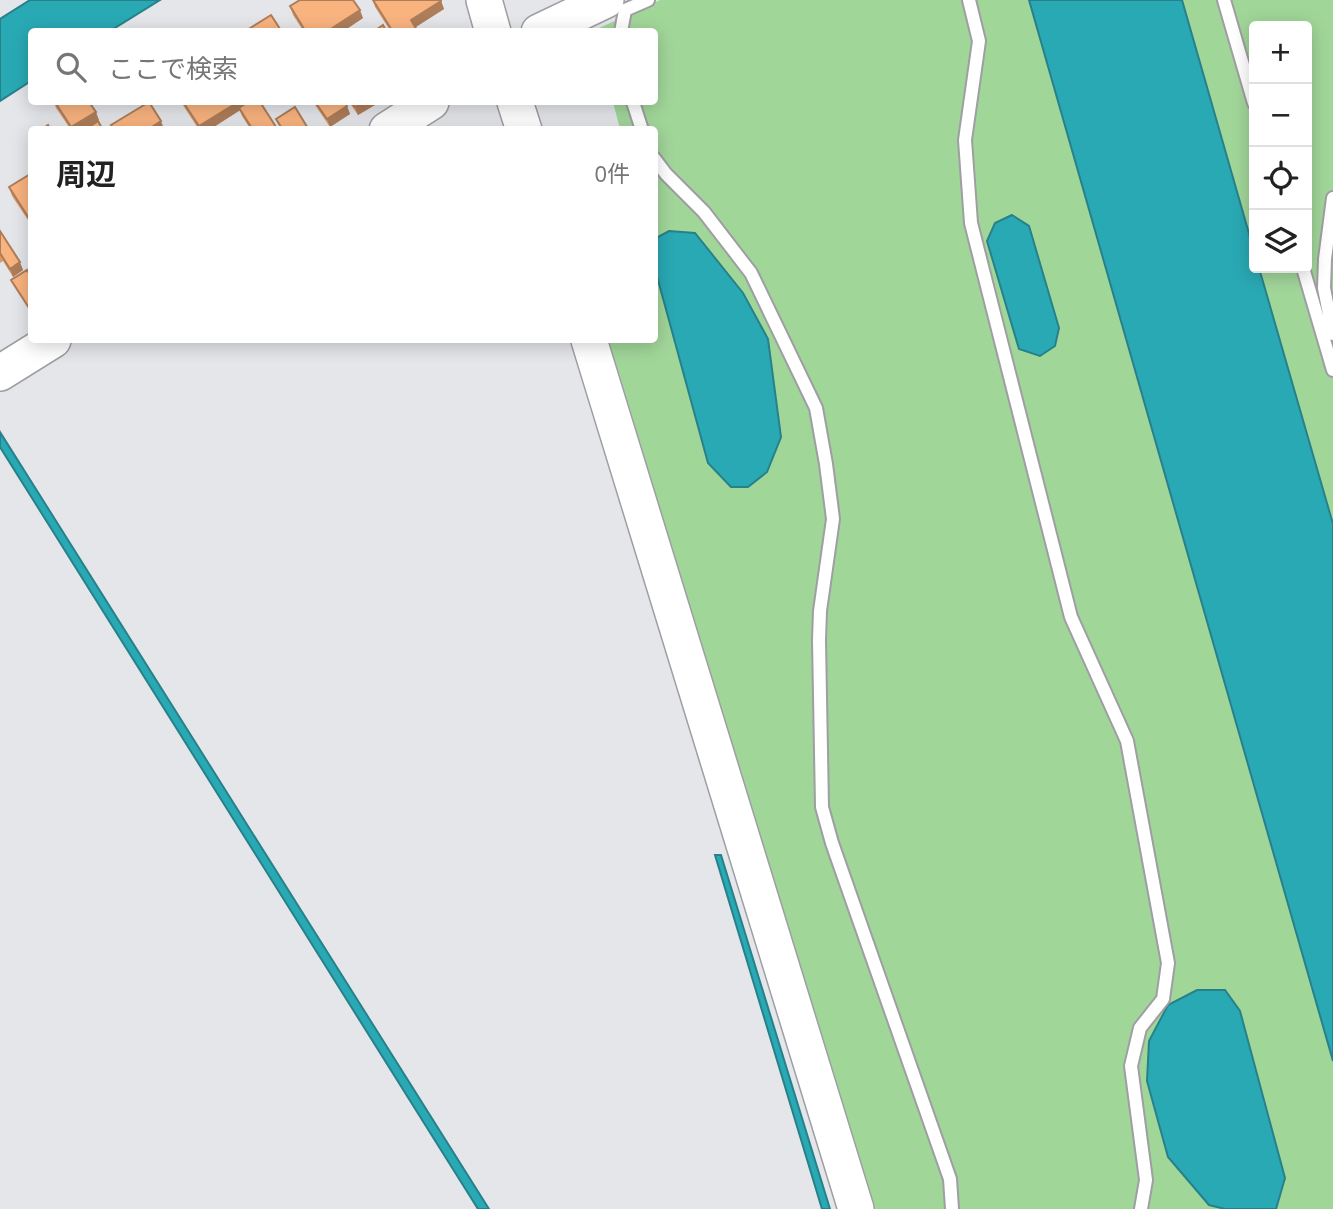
<!DOCTYPE html>
<html lang="ja">
<head>
<meta charset="utf-8">
<style>
  body { margin:0; font-family:"PT Sans","Noto Sans JP",sans-serif; background:#f2f2f2; color:#222 }
  .controls { position:absolute; right:21px; top:21px; display:grid; overflow:hidden; border-radius:7px; box-shadow:0 4px 18px #0003 }
  .controls button { width:63px; height:63px; display:grid; place-items:center; padding:0; border:0; border-bottom:2px solid #e0e0e0; background:#fff; color:#222; font:35px sans-serif }
  .list { margin:0; padding:0; list-style:none }
  h2 { display:flex; justify-content:space-between; align-items:center; height:91px; margin:0; padding:0 28px; font-size:30px }
  h2 small { font-size:23px; font-weight:400; color:#767676 }
  .icon { flex:none; width:38px; height:38px; fill:none; stroke:currentColor; stroke-width:2; stroke-linecap:round; stroke-linejoin:round }
  .map { position:relative; flex:none; width:1333px; height:1209px; overflow:hidden }
  .search { position:absolute; background:#fff; box-shadow:0 4px 18px #0003; left:28px; top:28px; width:630px; height:77px; display:flex; align-items:center; gap:18px; box-sizing:border-box; padding:0 24px; border-radius:7px; color:#767676; font-size:26px }
  .panel { position:absolute; background:#fff; box-shadow:0 4px 18px #0003; left:28px; top:126px; width:630px; height:217px; border-radius:7px }
  .map>svg:first-child { display:block }
  .green { fill:#a1d699; fill-rule:evenodd }
  .water { fill:#29a9b4; stroke:#28818a; stroke-width:2 }
  .lines { fill:none; stroke-linecap:round; stroke-linejoin:round }
  .lane-casing { stroke:#9e9ea3; stroke-width:16 }
  .secondary-casing { stroke:#9e9ea3; stroke-width:38 }
  .lane { stroke:#fff; stroke-width:12 }
  .secondary { stroke:#fff; stroke-width:35 }
  .wall { fill:#d69a6d }
  .shaded-wall { fill:#ae7d59 }
  .building { fill:#f9b37f; stroke:#ae7d59; stroke-width:2 }
</style>
</head>
<body>
<div class="map">
<svg width="1333" height="1209" viewBox="0 0 1333 1209">
  <rect width="100%" height="100%" fill="#e5e6ea"/>
  <path class="green" d="M660 0H1333V1209H871L603 340H654V130L620 129 613 102H654V32L595 30ZM1254 26H1307V268H1254Z"/>
  <path class="water" d="M30 0H160L110 31 32 32 31 81 0 101V19Z
    M1029 0H1182L1254 251V268H1259L1333 524V1061Z
    M1012 215 1029 226 1059 328 1055 346 1040 356 1019 349 987 241 995 223Z
    M669 231 695 233 743 293 768 339 781 437 767 472 748 487H731L708 463 655 269V245L658 237Z
    M0 432 489 1209H478L0 447Z
    M715 855H721L830 1209H822Z
    M1197 990H1225L1240 1011 1285 1178 1276 1209H1225L1209 1205 1168 1157 1147 1081 1149 1041 1168 1005Z"/>
  <g class="lines">
    <g class="lane-casing">
      <path id="lane" d="M969 0 979 41 965 140 971 223 1071 617 1127 741 1168 963 1163 999 1140 1028 1131 1066 1146 1180 1141 1209
        M1224 0 1254 103
        M621 32 625 10 648 0
        M633 102 642 130
        M654 158 666 174 704 212 751 273 816 408 826 464 833 519 820 611 819 640 822 807 832 843 950 1179 952 1209
        M1333 198 1325 259 1324 288 1333 334
        M1303 268 1333 370"/>
    </g>
    <g class="secondary-casing">
      <path id="secondary" d="M484 0 493 32
        M539 32 606 0
        M515 102 524 130
        M387 130 431 102
        M589 340 856 1209
        M0 373 53 340"/>
    </g>
    <use href="#lane" class="lane"/>
    <use href="#secondary" class="secondary"/>
  </g>
  <path class="wall" d="M373 0 441 1 444 9 416 27 418 32H391L375 7Z
    M290 6 363 18 342 32H304L293 15Z
    M54 102 99 120 84 130H71L56 108Z
    M181 102H260L278 130H251L242 116 240 110 209 130H199Z
    M313 102H345L350 114 330 127Z
    M349 102H380L358 115Z
    M32 173V226L12 196 9 187Z
    M0 231 23 270 13 277 3 261 0 263Z
    M32 278V313L11 280Z"/>
  <path class="shaded-wall" d="M441 1 444 9 414 28 411 20Z
    M360 10 363 18 342 32H326Z
    M238 102H253L209 130H200L199 126Z
    M364 102H380L358 115 355 107Z
    M347 106 350 114 330 127 327 119Z
    M96 112 99 120 84 130H72L71 127Z
    M161 121 164 129 147 130Z
    M20 262 23 270 13 277 10 269Z"/>
  <path class="building" d="M300 0H353L360 10 326 32H306L290 6Z
    M373 0H441V1L411 20 418 32H393Z
    M271 15 282 32H248L247 30Z
    M383 25 387 32H373Z
    M55 102H89L96 112 71 127Z
    M149 102 161 121 147 130H114L111 125Z
    M183 102H238L199 126Z
    M248 102H260L278 130H253L239 108Z
    M315 102H345L347 106 327 119Z
    M351 102H364L355 107Z
    M295 107 309 130H283L276 119Z
    M98 121 103 130H85Z
    M48 125 51 130H41Z
    M32 173V223L9 187Z
    M0 231 20 262 10 269 0 253Z
    M27 270 32 278 31 311 11 280Z"/>
</svg>
<div class="controls">
<button>+</button>
<button>−</button>
<button><svg class="icon" aria-label="locate" viewBox="0 0 24 24"><circle cx="12" cy="12" r="6"/><path d="M12 2v4M12 18v4M2 12h4M18 12h4"/></svg></button>
<button><svg class="icon" aria-label="layers" viewBox="0 0 24 24"><path d="M12 4l9 5-9 5-9-5zM3 14l9 5 9-5"/></svg></button>
</div>
<div class="search"><svg class="icon" aria-label="search" viewBox="0 0 24 24"><circle cx="10" cy="10" r="6"/><path d="M15 15l6 6"/></svg>ここで検索</div>
<section class="panel">
<h2>周辺<small>0件</small></h2>
<ul class="list">
</ul>
</section>
</div>
</body>
</html>
